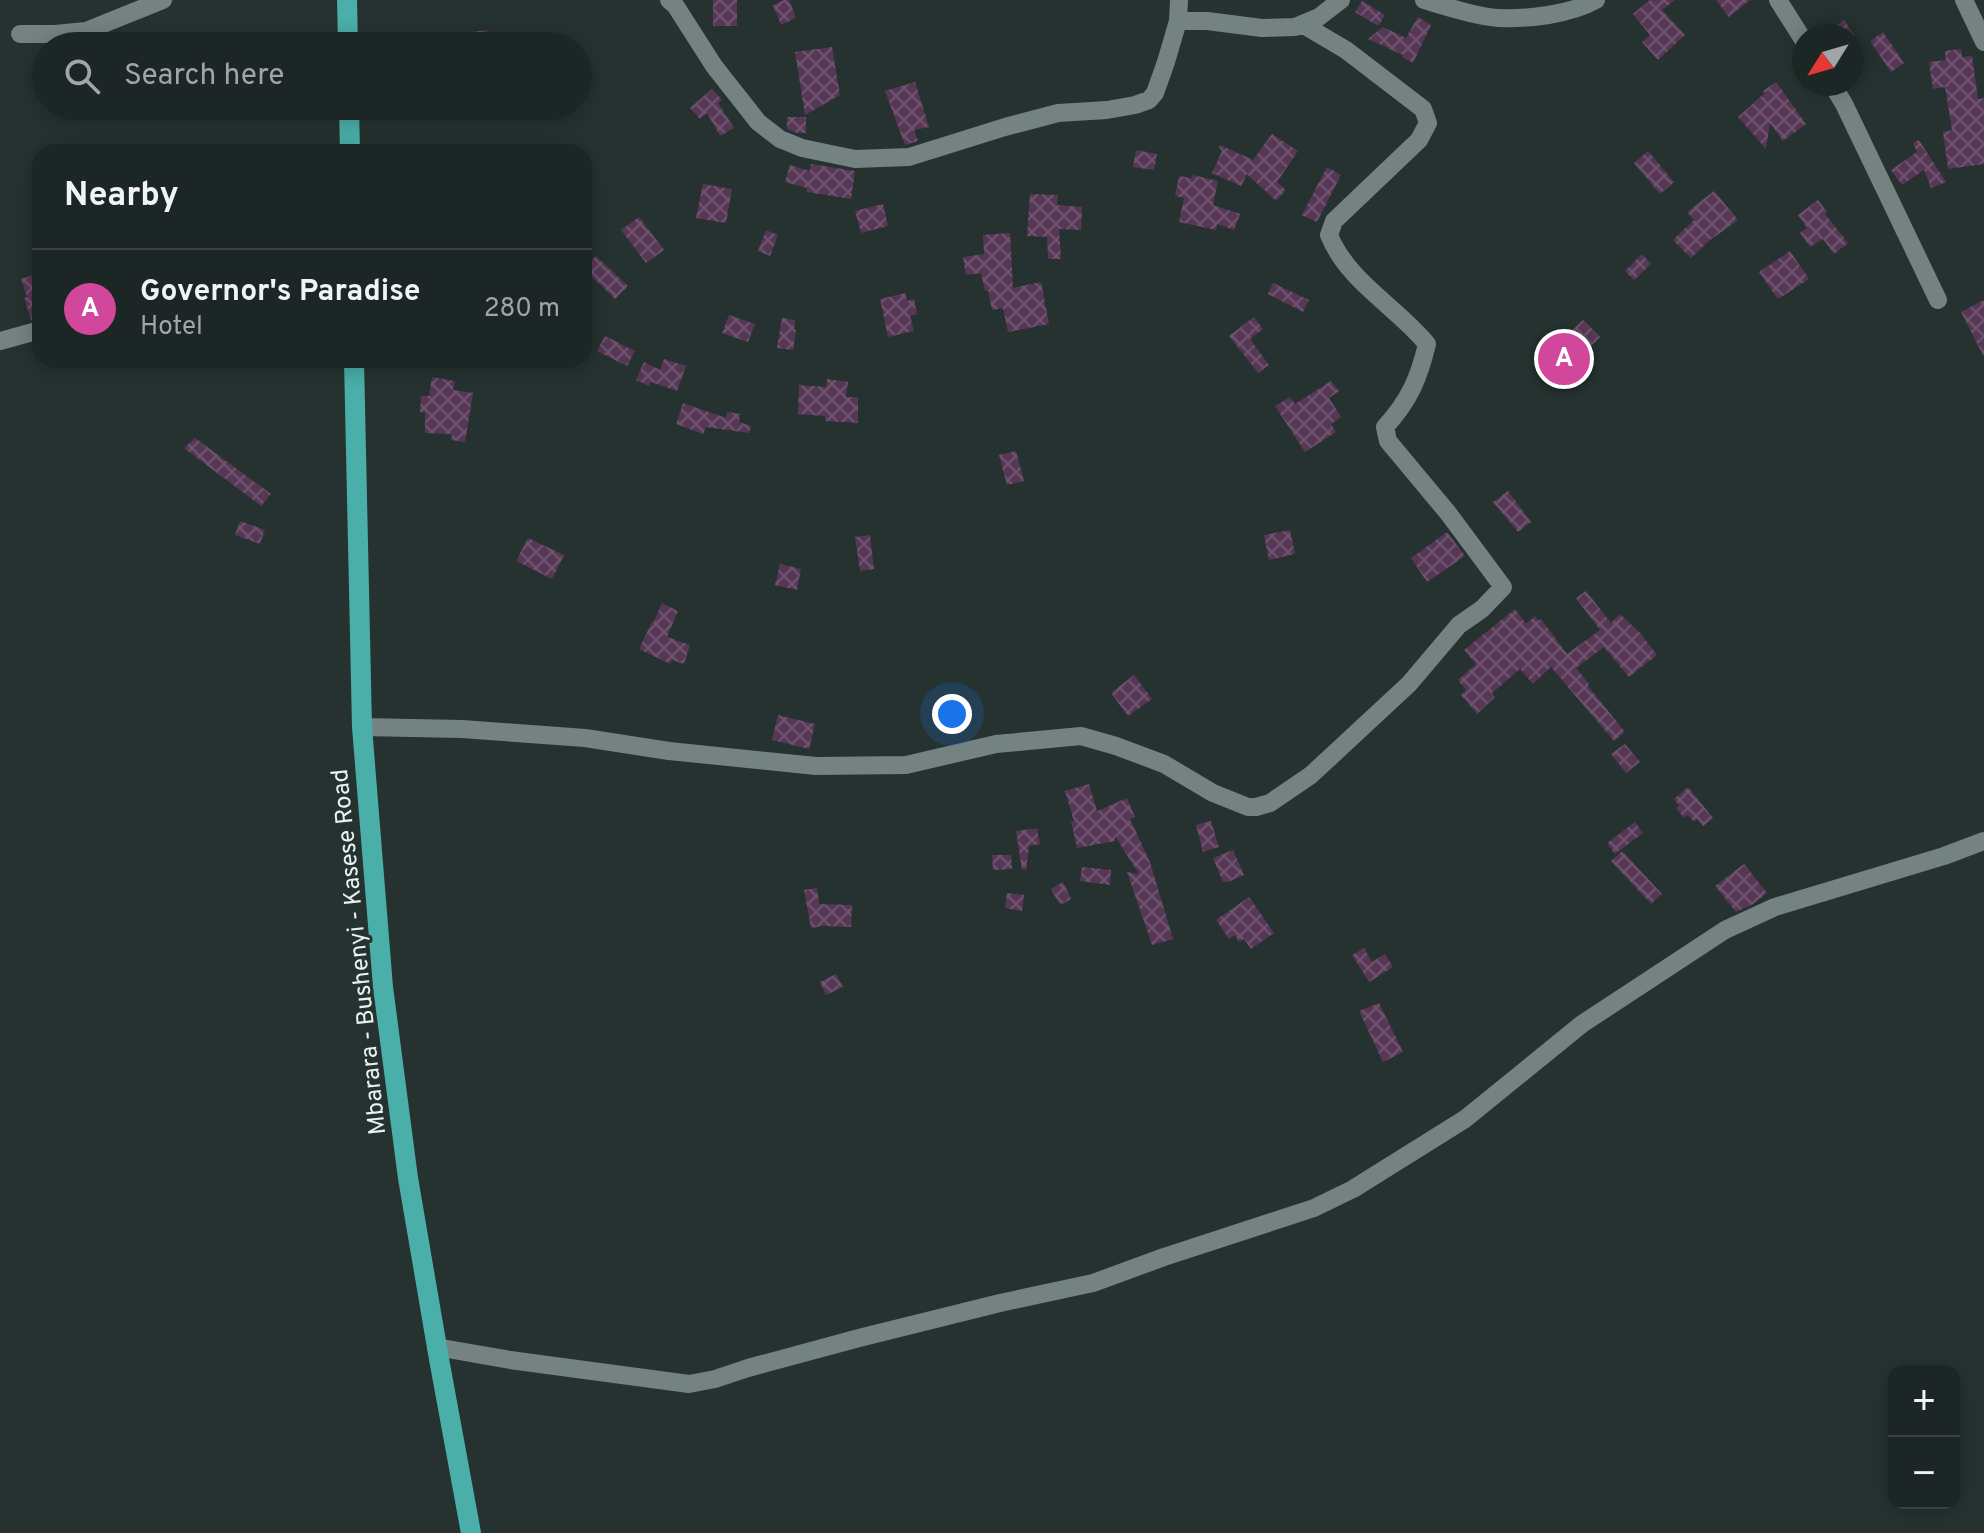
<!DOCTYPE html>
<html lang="en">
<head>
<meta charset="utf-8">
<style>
  body { margin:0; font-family:Overpass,sans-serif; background:#252e2c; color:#f1f3f6 }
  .controls { position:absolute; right:24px; bottom:24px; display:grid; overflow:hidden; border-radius:16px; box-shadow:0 4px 20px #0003 }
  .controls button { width:72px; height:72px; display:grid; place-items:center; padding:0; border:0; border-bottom:2px solid #3a4341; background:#1c2624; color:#f1f3f6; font:40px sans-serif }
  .compass { position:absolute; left:1792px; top:24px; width:72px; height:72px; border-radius:50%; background:#1c2624; box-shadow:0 4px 20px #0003; rotate:233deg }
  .you { position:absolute; left:952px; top:714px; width:28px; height:28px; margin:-20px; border:6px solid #fff; border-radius:50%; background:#1a73e8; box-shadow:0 0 0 12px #1a73e833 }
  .badge { display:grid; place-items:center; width:52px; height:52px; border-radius:50%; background:#8bbbb9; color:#fff; font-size:26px; font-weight:700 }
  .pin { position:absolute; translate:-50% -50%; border:4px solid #fff; box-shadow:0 2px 8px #0006 }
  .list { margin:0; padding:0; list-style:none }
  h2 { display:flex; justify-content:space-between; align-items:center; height:104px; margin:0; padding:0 32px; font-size:34px }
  h2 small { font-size:26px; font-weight:400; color:#a0a5a6 }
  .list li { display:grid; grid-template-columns:52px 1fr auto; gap:24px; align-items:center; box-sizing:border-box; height:120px; padding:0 32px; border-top:2px solid #3a4341 }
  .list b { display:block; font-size:30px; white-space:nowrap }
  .list p { margin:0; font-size:26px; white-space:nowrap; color:#a0a5a6 }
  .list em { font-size:26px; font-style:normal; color:#a0a5a6 }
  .icon { flex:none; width:44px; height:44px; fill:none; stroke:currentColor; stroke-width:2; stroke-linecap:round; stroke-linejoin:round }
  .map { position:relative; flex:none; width:1984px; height:1533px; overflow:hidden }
  .search { position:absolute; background:#1c2624; box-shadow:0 4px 20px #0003; left:32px; top:32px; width:560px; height:88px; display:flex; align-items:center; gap:20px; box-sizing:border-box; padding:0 28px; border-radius:44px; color:#a0a5a6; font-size:30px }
  .panel { position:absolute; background:#1c2624; box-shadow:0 4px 20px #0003; left:32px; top:144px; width:560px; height:224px; border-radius:24px }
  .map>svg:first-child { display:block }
  .building { fill:url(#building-cross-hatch) }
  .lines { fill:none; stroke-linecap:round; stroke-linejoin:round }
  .minor { stroke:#748381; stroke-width:18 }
  .major { stroke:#4bafa9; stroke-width:20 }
  .labels { text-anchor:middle; stroke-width:6; stroke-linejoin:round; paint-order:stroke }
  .street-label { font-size:24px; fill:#eaf2f1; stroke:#253230 }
</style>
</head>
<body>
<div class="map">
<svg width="1984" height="1533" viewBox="0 0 1984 1533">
  <defs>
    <pattern id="building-cross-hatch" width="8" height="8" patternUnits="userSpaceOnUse" patternTransform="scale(2)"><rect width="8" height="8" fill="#573656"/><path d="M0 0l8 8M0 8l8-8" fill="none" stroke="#6f546f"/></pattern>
  </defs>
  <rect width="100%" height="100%" fill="#253230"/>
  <path class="building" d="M713 0H737V26H713Z
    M784 0H789L796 18 781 25 773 5Z
    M1650 0H1675L1662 10 1685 35 1658 60 1642 42 1650 35 1633 14Z
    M1716 0H1750L1729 17Z
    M1362 1 1385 15 1378 26 1355 12Z
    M1418 17 1431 25 1413 63 1402 57 1403 55 1368 39 1383 27 1406 38Z
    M1844 20 1855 36H1821Z
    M487 30 490 46H474L472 32Z
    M1883 32 1904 63 1891 72 1870 41Z
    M832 47 840 95 805 115 795 52Z
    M1961 49 1962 57 1972 56 1978 99 1984 98V164L1948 169 1943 132 1952 130 1945 87 1933 89 1929 62 1946 60 1945 51Z
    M915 82 929 127 914 130 918 141 905 145 885 91Z
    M1776 82 1806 124 1783 141 1770 123 1766 149 1738 117 1765 93 1763 91Z
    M712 89 722 100 718 103 734 128 720 136 707 113 700 119 690 108Z
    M787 117H806V133H797L787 129Z
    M1272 134 1298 151 1277 182 1286 190 1276 201 1247 174 1241 186 1212 173 1222 151 1219 147 1220 145 1253 160Z
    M1919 140 1924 148 1946 182 1931 188 1924 170 1902 185 1891 170 1917 152 1913 143Z
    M1136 150 1157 154 1154 170 1133 167Z
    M1648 151 1674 182 1660 194 1634 163Z
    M811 164 855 171 851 199 807 192V188L785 182 790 165 810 171Z
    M1327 167 1341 175 1317 222 1302 215Z
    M1193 175 1218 181 1213 205 1240 214 1234 230 1217 224 1216 230 1179 222 1184 198 1175 196 1179 176 1192 178Z
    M703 184 732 189 726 223 696 218Z
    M1714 191 1738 220 1710 240 1691 258 1673 240 1694 220 1687 212Z
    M1030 194 1058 195 1057 205 1082 207 1081 230 1059 229 1061 259H1048L1047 237 1027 236Z
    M1818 200 1827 212 1825 214 1848 243 1834 254 1823 239 1810 247 1800 233 1807 228 1798 215Z
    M883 204 888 226 861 233 855 211Z
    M639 217 664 250 646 263 621 230Z
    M766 230 778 235 770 256 758 251Z
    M1010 233 1013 288 1041 282 1049 324 1008 332 1003 308 992 310 988 290 985 291 981 273 966 275 963 257 984 254 983 235Z
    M1790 251 1809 279 1778 299 1759 272Z
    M1642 254 1651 264 1634 280 1625 271Z
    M596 256 628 286 615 299 584 269Z
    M40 273V318L31 320 24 298 27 297 21 279Z
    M1273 283 1309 300 1303 312 1268 294Z
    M905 293 907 301 914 299 917 314 910 316 914 331 888 337 880 299Z
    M1984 300V357L1961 312Z
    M729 315 755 324 748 342 722 333Z
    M1254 317 1263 329 1250 339 1269 365 1258 373 1229 336Z
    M782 318 795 320 794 329H796L793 350 777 348Z
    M1583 320 1600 337 1584 353 1566 336Z
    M605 336 635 351 627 366 597 351Z
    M664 359 686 366 677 391 651 382 649 386 636 380 644 362 660 370Z
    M432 377 455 381 453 390 473 393 465 442 451 440 452 434 425 433V413L420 412 421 396H429Z
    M827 379 848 382 846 397H858V423L825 421V416L798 414 799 385 826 387Z
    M1331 381 1339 391 1329 398 1341 417 1331 424 1336 432 1305 452 1275 406 1290 397 1295 404Z
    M683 403 726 418 727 412 740 414 739 422 751 426 749 433 706 427 703 434 676 424Z
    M195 438 271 494 261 506 184 448Z
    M1016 451 1024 481 1007 485 999 455Z
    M1508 491 1531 522 1518 532 1493 502Z
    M240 521 265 530 260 544 235 535Z
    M1290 530 1295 554 1269 560 1264 535Z
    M1447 532 1465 556 1427 582 1411 558Z
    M870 535 874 569 860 571 855 537Z
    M528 538 564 555 552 579 516 561Z
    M780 564 801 569 797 590 775 585Z
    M1586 591 1611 623 1620 614 1641 634 1657 655 1629 677 1604 647 1576 668 1589 684 1588 686 1625 732 1614 741 1551 667 1533 684 1520 669 1492 693 1495 697 1477 714 1461 695 1466 690 1458 680 1476 664 1464 650 1515 609 1526 624 1535 616 1539 621 1541 619 1567 654 1600 630 1576 598Z
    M662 603 678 611 667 637 690 645 684 664 672 660 670 664 639 649 652 622 653 623Z
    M1134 675 1152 699 1128 716 1111 693Z
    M778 715 815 724 809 749 772 740Z
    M1625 744 1640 762 1626 773 1611 754Z
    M1089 784 1097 811 1127 798 1135 817 1130 819 1150 862 1173 939 1152 945 1127 872 1139 874 1115 836V841L1077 848 1071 821H1074L1065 791Z
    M1688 787 1713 818 1703 826 1697 819 1694 822 1688 815 1684 818 1676 808 1679 805 1674 799Z
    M1211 821 1219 847 1203 852 1196 825Z
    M1635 822 1643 833 1615 854 1607 843Z
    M1031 829H1037L1040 844 1029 846 1026 870H1022L1016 831Z
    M1233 850 1244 875 1228 882H1223L1213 858Z
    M1622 851 1662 894 1651 904 1611 861Z
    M992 855H1011L1012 869 993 870Z
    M1744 864 1767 893 1753 904 1736 912 1715 886Z
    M1082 867 1111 870 1110 885 1080 881Z
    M1063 882 1071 899 1060 905 1051 889Z
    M817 888 819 904 852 905 851 927 824 926 811 928 804 890Z
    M1007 893 1024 895 1022 911 1005 908Z
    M1249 897 1274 933 1251 949 1244 939 1239 942 1235 935 1229 939 1216 920Z
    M1364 948 1372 962 1385 954 1393 967 1369 982 1352 955Z
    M836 974 843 987 826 995 820 982Z
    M1379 1003 1403 1052 1383 1062 1359 1011Z"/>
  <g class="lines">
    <path class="minor" d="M669 0 675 5 714 66 758 122 780 139 802 148 855 159 909 157 1005 127 1058 113 1107 110 1135 105 1149 100 1155 93 1166 62 1178 21 1179 0
      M1424 0C1443 6 1479 17 1498 18 1529 19 1569 15 1596 0
      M1778 0 1804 41
      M1964 0 1984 42
      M1178 21H1207L1262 28 1295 27 1319 17 1341 0
      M20 34H55L86 31 163 0
      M1832 84 1844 104 1938 300
      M0 341 40 330
      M362 727 462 729 585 738 669 751 816 766 906 765 996 744 1081 736 1116 746 1164 764 1213 793 1248 807H1256L1270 803 1311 775 1409 684 1459 625 1482 609 1503 587 1448 513 1388 441 1385 427C1409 401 1419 378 1427 344 1397 307 1348 282 1329 235L1334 221 1419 140 1428 123 1423 109 1346 50 1302 24
      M436 1347 510 1360 689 1384 715 1379 748 1368 859 1338 1000 1303 1093 1283 1164 1257 1314 1208 1353 1189 1465 1119 1582 1024 1725 930 1775 907 1944 856 1984 841"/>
    <path class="major" d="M347 0 348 46
      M349 106 350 152
      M354 360 362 727 383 987 408 1178 439 1359 471 1533"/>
  </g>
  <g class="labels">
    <g class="street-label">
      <text transform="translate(358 952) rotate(-96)" y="8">Mbarara - Bushenyi - Kasese Road</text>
    </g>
  </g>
</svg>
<div class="controls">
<button>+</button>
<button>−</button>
</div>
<svg class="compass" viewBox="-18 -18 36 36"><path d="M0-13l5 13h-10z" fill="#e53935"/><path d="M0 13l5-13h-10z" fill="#a0a5a6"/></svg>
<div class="you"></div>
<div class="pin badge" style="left:1564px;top:359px;background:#d1479c">A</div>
<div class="search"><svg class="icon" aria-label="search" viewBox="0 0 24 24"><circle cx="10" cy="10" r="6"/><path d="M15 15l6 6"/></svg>Search here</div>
<section class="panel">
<h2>Nearby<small></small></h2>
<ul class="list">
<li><span class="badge" style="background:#d1479c">A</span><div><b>Governor's Paradise</b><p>Hotel</p></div><em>280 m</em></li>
</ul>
</section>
</div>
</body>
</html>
